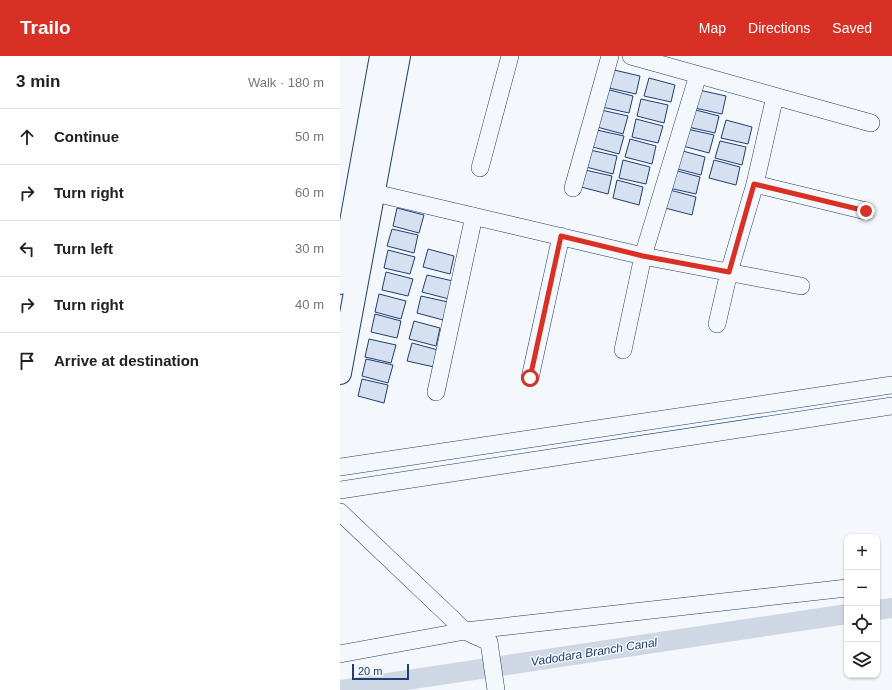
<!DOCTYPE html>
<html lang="en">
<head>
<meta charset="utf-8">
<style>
  body { margin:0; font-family:Helvetica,sans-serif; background:#f6f6f6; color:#202124 }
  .controls { position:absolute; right:12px; bottom:12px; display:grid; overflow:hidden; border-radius:8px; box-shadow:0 1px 3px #0004 }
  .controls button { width:36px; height:36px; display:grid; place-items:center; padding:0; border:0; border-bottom:1px solid #e0e0e0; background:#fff; color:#202124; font:20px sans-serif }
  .scale { position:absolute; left:12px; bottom:10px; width:57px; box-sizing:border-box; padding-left:4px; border:2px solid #1d3f73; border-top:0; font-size:11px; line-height:14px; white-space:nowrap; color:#1d3f73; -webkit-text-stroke:3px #f4f7fb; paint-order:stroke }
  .stop { position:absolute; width:12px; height:12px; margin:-9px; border:3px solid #d93025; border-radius:50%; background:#fff }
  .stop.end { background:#d93025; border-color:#fff; box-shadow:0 1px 4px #0008 }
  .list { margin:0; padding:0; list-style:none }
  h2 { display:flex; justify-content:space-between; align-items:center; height:52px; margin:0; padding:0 16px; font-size:17px }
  h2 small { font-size:13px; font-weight:400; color:#757577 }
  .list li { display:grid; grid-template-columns:26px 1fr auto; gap:12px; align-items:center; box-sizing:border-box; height:56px; padding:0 16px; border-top:1px solid #e0e0e0 }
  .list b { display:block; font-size:15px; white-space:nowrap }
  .list em { font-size:13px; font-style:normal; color:#757577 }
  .icon { flex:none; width:22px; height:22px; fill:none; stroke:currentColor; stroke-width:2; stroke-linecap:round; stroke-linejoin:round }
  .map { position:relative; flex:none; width:552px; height:634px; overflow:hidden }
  header { display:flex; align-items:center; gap:24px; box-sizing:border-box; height:56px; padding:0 20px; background:#d93025; color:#fff }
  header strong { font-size:19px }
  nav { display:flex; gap:22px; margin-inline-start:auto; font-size:14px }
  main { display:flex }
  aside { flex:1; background:#fff }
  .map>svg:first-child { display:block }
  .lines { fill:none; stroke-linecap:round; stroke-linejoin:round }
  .canal { stroke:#cfd7e4; stroke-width:20 }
  .building { fill:#d5e0f0; stroke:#1d3f73 }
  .street-casing { stroke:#1d3f73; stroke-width:18 }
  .secondary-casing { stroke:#1d3f73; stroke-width:24 }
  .street { stroke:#f4f7fb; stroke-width:17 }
  .secondary { stroke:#f4f7fb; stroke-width:22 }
  .route { stroke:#d93025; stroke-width:5 }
  .labels { text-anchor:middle; stroke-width:3; stroke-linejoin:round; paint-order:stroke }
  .water-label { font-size:12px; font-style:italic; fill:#1d3f73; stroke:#f4f7fb }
</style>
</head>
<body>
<header>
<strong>Trailo</strong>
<nav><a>Map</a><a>Directions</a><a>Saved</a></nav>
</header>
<main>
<aside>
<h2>3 min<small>Walk · 180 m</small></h2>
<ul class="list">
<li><svg class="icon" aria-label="ahead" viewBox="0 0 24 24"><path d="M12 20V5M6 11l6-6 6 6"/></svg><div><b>Continue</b></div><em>50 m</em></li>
<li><svg class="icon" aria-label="right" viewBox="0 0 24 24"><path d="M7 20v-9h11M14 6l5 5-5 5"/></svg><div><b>Turn right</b></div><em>60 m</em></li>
<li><svg class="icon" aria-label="left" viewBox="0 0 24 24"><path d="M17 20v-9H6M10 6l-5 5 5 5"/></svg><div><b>Turn left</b></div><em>30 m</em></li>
<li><svg class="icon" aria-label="right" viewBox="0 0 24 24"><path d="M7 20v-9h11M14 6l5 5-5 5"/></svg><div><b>Turn right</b></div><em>40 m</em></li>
<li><svg class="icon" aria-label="arrive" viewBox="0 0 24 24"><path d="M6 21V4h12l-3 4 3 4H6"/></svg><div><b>Arrive at destination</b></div></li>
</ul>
</aside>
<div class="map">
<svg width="552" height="634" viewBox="0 0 552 634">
  <rect width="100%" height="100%" fill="#f4f7fb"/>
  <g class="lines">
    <path class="canal" d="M537 554 552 552
      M0 634 507 558"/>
  </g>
  <path class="building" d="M274 14 300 20 296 38 269 32Z
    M309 22 335 29 331 46 304 40Z
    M266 33 293 40 289 57 262 51Z
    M359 34 386 40 382 58 355 52Z
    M301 43 328 49 324 67 297 60Z
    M352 53 379 60 375 77 348 71Z
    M261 54 288 60 283 78 257 71Z
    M296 63 323 70 318 87 292 81Z
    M386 64 412 71 408 88 381 82Z
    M347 73 374 79 369 97 343 90Z
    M257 74 284 80 279 98 253 91Z
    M290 83 316 90 312 108 285 101Z
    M380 85 406 91 402 109 375 102Z
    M250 94 277 100 273 118 246 111Z
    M339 94 365 101 361 119 334 112Z
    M283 104 310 111 306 128 279 122Z
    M374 104 400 111 396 129 369 122Z
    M245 114 272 120 268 138 241 131Z
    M334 114 360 121 356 138 329 132Z
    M277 124 303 131 299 149 273 142Z
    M330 134 356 141 352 159 325 152Z
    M57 152 84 159 79 177 53 170Z
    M52 173 78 179 74 197 47 190Z
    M88 193 114 200 110 218 83 211Z
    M48 194 75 201 70 218 44 212Z
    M46 216 73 223 68 240 42 234Z
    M87 219 113 225 109 243 82 236Z
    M39 238 66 245 61 263 35 256Z
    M81 240 108 246 103 264 77 257Z
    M35 258 61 265 57 282 31 276Z
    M74 265 100 272 96 290 69 283Z
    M29 283 56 289 51 307 25 301Z
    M72 287 98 294 94 311 67 305Z
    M26 303 53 309 48 327 22 320Z
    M22 323 48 329 44 347 18 340Z"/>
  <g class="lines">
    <g class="street-casing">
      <path id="street" d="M291 0 531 67
        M435 40 415 128 526 155
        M140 112 170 0
        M233 132 270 0
        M22 134 303 200 461 230
        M377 268 389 216 415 128
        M283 294 303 200 358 19
        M190 322 221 180
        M96 336 134 160
        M0 411 552 329
        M0 434 552 350
        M0 456 125 575 149 586 156 634
        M0 598 125 575 507 532"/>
    </g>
    <g class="secondary-casing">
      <path id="secondary" d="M0 227 41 0
        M0 317 59 0"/>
    </g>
    <use href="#street" class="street"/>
    <use href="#secondary" class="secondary"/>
  </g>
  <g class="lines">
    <path class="route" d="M190 322 221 180 303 200 389 216 414 128 526 155"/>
  </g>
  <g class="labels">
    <g class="water-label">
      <text transform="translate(254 596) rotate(-9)" y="4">Vadodara Branch Canal</text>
    </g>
  </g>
</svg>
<div class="controls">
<button>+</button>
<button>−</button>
<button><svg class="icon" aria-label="locate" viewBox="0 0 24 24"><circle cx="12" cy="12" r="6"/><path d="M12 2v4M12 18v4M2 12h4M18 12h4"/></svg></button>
<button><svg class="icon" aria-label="layers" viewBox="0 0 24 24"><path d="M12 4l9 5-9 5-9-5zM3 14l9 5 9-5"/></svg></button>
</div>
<div class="scale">20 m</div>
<div class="stop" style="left:190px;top:322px"></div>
<div class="stop end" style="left:526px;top:155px"></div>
</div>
</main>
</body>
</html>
